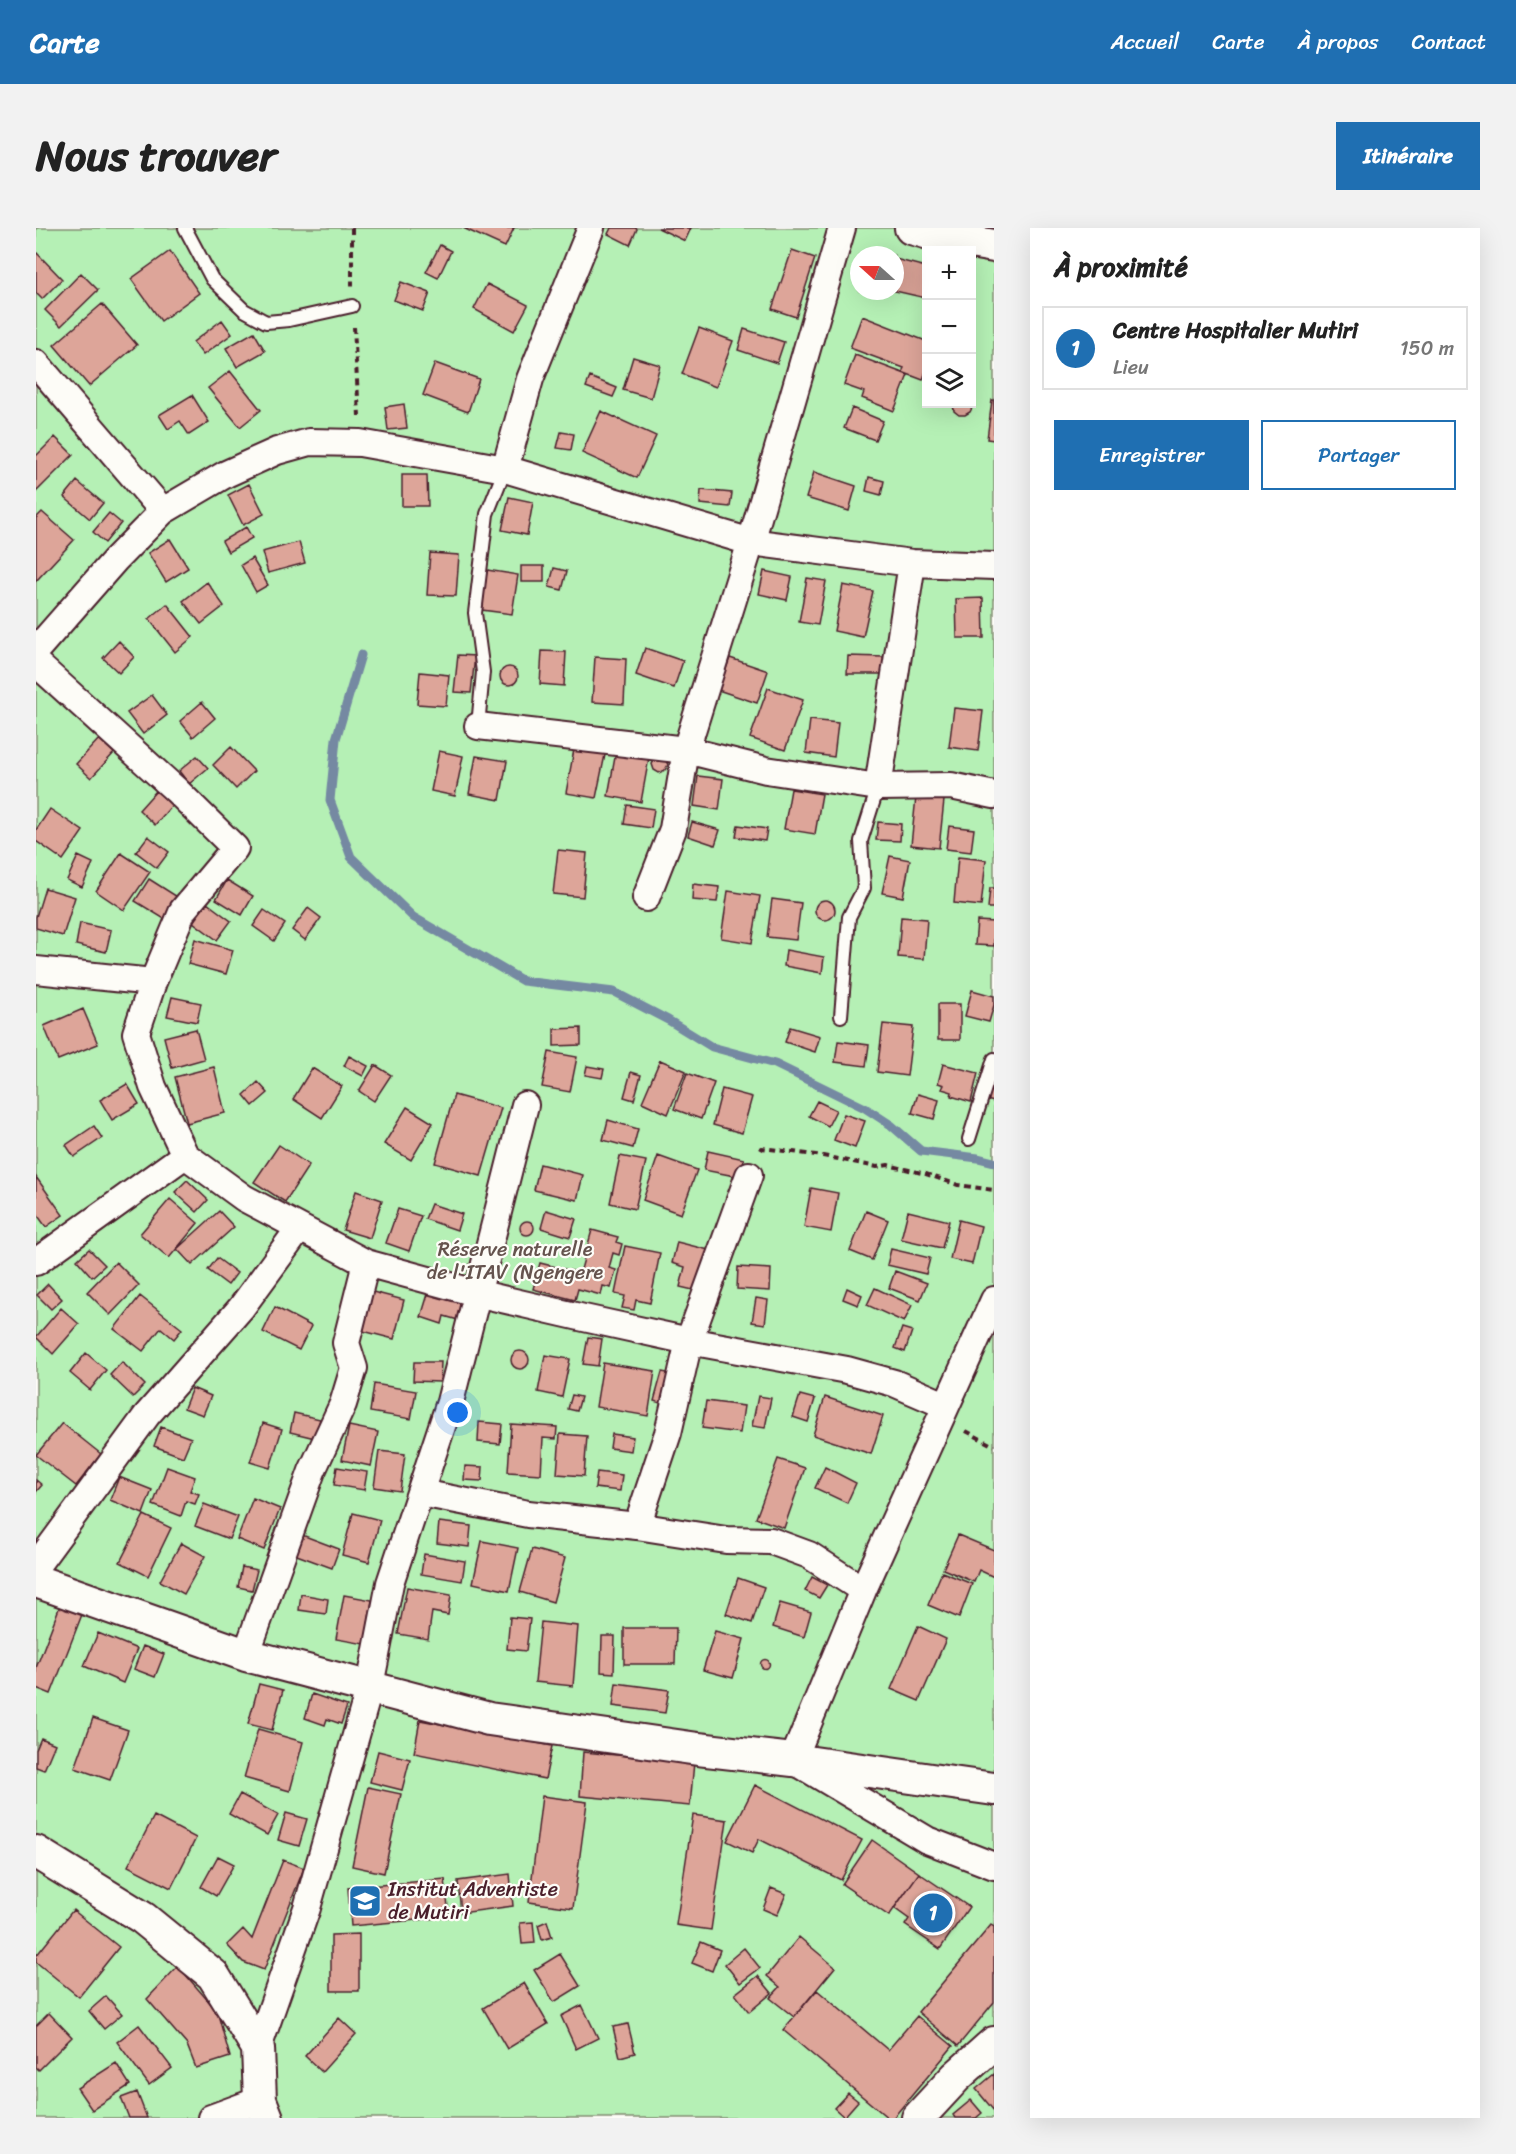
<!DOCTYPE html>
<html lang="fr">
<head>
<meta charset="utf-8">
<style>
  body { margin:0; font-family:Sriracha,sans-serif; background:#f2f2f2; color:#222 }
  .controls { position:absolute; right:18px; top:18px; display:grid; overflow:hidden; border-radius:0px; box-shadow:0 6px 24px #0002 }
  .controls button { width:54px; height:54px; display:grid; place-items:center; padding:0; border:0; border-bottom:2px solid #e0e0e0; background:#fff; color:#222; font:30px sans-serif }
  .compass { position:absolute; left:814px; top:18px; width:54px; height:54px; border-radius:50%; background:#fff; box-shadow:0 6px 24px #0002; rotate:291deg }
  .you { position:absolute; left:422px; top:1185px; width:21px; height:21px; margin:-15px; border:4px solid #fff; border-radius:50%; background:#1a73e8; box-shadow:0 0 0 9px #1a73e833 }
  .badge { display:grid; place-items:center; width:39px; height:39px; border-radius:50%; background:#1f6fb2; color:#fff; font-size:20px; font-weight:700 }
  .pin { position:absolute; translate:-50% -50%; border:3px solid #fff; box-shadow:0 2px 6px #0006 }
  .list { margin:0; padding:0; list-style:none }
  h2 { display:flex; justify-content:space-between; align-items:center; height:78px; margin:0; padding:0 24px; font-size:26px }
  h2 small { font-size:20px; font-weight:400; color:#767676 }
  .list li { display:grid; grid-template-columns:39px 1fr auto; gap:18px; align-items:center; box-sizing:border-box; height:84px; margin:0 12px 12px; padding:0 12px; border:2px solid #e0e0e0; border-radius:0px }
  .list b { display:block; font-size:22px; white-space:nowrap }
  .list p { margin:0; font-size:20px; white-space:nowrap; color:#767676 }
  .list em { font-size:20px; font-style:normal; color:#767676 }
  .actions { display:flex; gap:12px; padding:18px 24px }
  .actions a { flex:1; padding:14px 0; border:2px solid #1f6fb2; border-radius:0px; text-align:center; font-size:21px; color:#1f6fb2 }
  .actions .main { background:#1f6fb2; color:#fff }
  .icon { flex:none; width:33px; height:33px; fill:none; stroke:currentColor; stroke-width:2; stroke-linecap:round; stroke-linejoin:round }
  .map { position:relative; flex:none; width:958px; height:1890px; overflow:hidden; border-radius:0px }
  header { display:flex; align-items:center; gap:36px; box-sizing:border-box; height:84px; padding:0 30px; background:#1f6fb2; color:#fff }
  header strong { font-size:28px }
  nav { display:flex; gap:33px; margin-inline-start:auto; font-size:21px }
  .intro { display:flex; align-items:center; justify-content:space-between; box-sizing:border-box; height:144px; padding:0 36px }
  h1 { margin:0; font-size:42px }
  .button { padding:15px 27px; border-radius:0px; background:#1f6fb2; color:#fff; font-size:21px; font-weight:700 }
  main { display:flex; gap:36px; padding:0 36px }
  aside { flex:1; background:#fff; border-radius:0px; box-shadow:0 6px 24px #0002 }
  .map>svg:first-child { display:block }
  .green { fill:#b5f0b5; stroke:#808870; stroke-width:1.5; fill-rule:evenodd }
  .lines { fill:none; stroke-linecap:round; stroke-linejoin:round }
  .stream { stroke:#7489a2; stroke-width:9 }
  .building { fill:#dda599; stroke:#4a1f2b; stroke-width:1.5 }
  .service-casing { stroke:#4a1f2b; stroke-width:16 }
  .minor-casing { stroke:#4a1f2b; stroke-width:30 }
  .tertiary-casing { stroke:#4a1f2b; stroke-width:36 }
  .path { stroke:#4a1f2b; stroke-width:4; stroke-dasharray:6 4.5; stroke-linecap:butt }
  .service { stroke:#fdfcf7; stroke-width:12 }
  .minor { stroke:#fdfcf7; stroke-width:26 }
  .tertiary { stroke:#fdfcf7; stroke-width:32 }
  .labels { text-anchor:middle; stroke-width:4.5; stroke-linejoin:round; paint-order:stroke }
  .park-label { font-size:20px; fill:#65534e; stroke:#fdfcf7 }
  .poi-label { font-size:20px; fill:#4a1f2b; stroke:#fdfcf7; text-anchor:start }
</style>
</head>
<body>
<header>
<strong>Carte</strong>
<nav><a>Accueil</a><a>Carte</a><a>À propos</a><a>Contact</a></nav>
</header>
<div class="intro"><h1>Nous trouver</h1><a class="button">Itinéraire</a></div>
<main>
<div class="map">
<svg width="958" height="1890" viewBox="0 0 958 1890">
  <rect width="100%" height="100%" fill="#fdfcf7"/>
  <filter id="ink" filterUnits="userSpaceOnUse"><feTurbulence type="fractalNoise" baseFrequency=".0167" numOctaves="2"/><feDisplacementMap in="SourceGraphic" scale="12" xChannelSelector="R" yChannelSelector="G"/><feConvolveMatrix kernelMatrix="1 2 1 2 8 2 1 2 1" color-interpolation-filters="sRGB"/></filter>
  <g filter="url(#ink)">
    <path class="green" d="M0 0H958V1890H0ZM890 22H936V176H890ZM823 27H859V63H823Z"/>
    <g class="lines">
      <path class="stream" d="M325 427 300 511 294 572 315 629 377 689 487 753 578 764 632 792 676 819 739 836 829 880 855 897 885 923 942 930 958 934"/>
    </g>
    <path class="building" d="M427 0H478L469 19Z
      M575 0H599L601 1 594 17 572 6Z
      M622 0H655L649 13Z
      M404 17 415 23 402 50 390 44Z
      M756 22 779 30 760 89 736 81Z
      M134 23 163 65 125 93 95 51Z
      M0 24 26 51 6 71 0 65Z
      M859 31 890 39V70L859 63Z
      M45 45 62 62 25 98 9 82Z
      M365 54 394 65 387 83 358 72Z
      M451 56 492 77 478 103 438 81Z
      M66 76 101 117 53 158 18 117Z
      M826 88 890 113V143L887 152 866 144 868 140 814 120Z
      M186 92 196 106 167 127 157 114Z
      M663 100 697 113 680 159 646 146Z
      M708 101 748 114 741 135 702 122Z
      M218 104 229 123 201 139 190 120Z
      M819 127 872 147 858 183 826 170 828 164 808 157Z
      M597 129 624 137 615 170 587 162Z
      M399 135 443 151 432 184 387 167Z
      M194 143 225 182 204 199 172 160Z
      M554 149 581 160 577 169 550 159Z
      M156 167 173 194 153 207 144 193 132 201 123 187Z
      M956 172H958V212L951 211Z
      M936 174 937 178 934 184 929 187H923L918 183 917 176Z
      M368 176 371 200 352 202 349 179Z
      M816 180 847 193 839 212 808 200Z
      M565 183 620 208 601 250 546 225Z
      M525 204 538 206 535 222 521 220Z
      M19 209 37 227 0 264V228Z
      M778 244 820 258 813 283 770 270Z
      M366 247H391L392 278H366Z
      M833 249 848 253 845 267 830 263Z
      M41 253 67 275 54 291 28 269Z
      M213 256 228 286 207 297 192 267Z
      M665 262 696 265 694 279 664 276Z
      M473 269 497 274 491 307 466 302Z
      M6 284 38 312 0 353V290Z
      M73 285 85 295 69 315 57 304Z
      M210 299 216 310 192 324 186 313Z
      M134 311 152 340 130 354 112 325Z
      M263 314 269 335 232 345 226 324Z
      M394 325 423 327 420 368 391 367Z
      M216 330 232 357 220 364 205 337Z
      M485 338H508V354H485Z
      M518 340 531 343 526 362 513 359Z
      M451 342 482 347 476 386 446 382Z
      M728 343 756 349 751 372 723 366Z
      M771 350 790 353 782 397 763 394Z
      M171 354 188 378 165 396 147 373Z
      M807 357 837 363 827 409 798 403Z
      M947 370 948 410H921L920 371Z
      M131 376 157 409 139 424 113 391Z
      M83 413 98 429 83 445 67 430Z
      M609 420 647 433 638 460 600 447Z
      M506 423 530 424 528 458 504 456Z
      M422 427 439 428 435 465 418 464Z
      M812 428 848 429V446H811Z
      M559 429 590 431 588 476 556 474Z
      M694 430 732 443 721 475 682 462Z
      M464 448a9 9 0 1 1 18 0a9 9 0 1 1-18 0Z
      M384 444 413 447 410 478 381 476Z
      M732 460 767 472 749 522 714 510Z
      M116 467 131 487 107 506 91 485Z
      M166 474 179 490 157 509 144 493Z
      M918 480 947 483 942 523 913 519Z
      M774 492 802 495 798 529 770 525Z
      M63 511 78 525 55 550 40 536Z
      M539 516 570 522 560 570 530 565Z
      M581 518 614 524 605 574 572 568Z
      M195 519 218 543 200 561 177 537Z
      M403 523 427 528 419 568 395 563Z
      M161 528 172 540 153 556 143 543Z
      M440 528 471 533 464 572 433 566Z
      M619 531H629L632 537 629 542 623 545 618 542 616 536Z
      M662 548 687 551 683 582 658 578Z
      M755 561 786 566 779 606 748 601Z
      M120 563 136 577 119 597 103 582Z
      M880 569 908 572 903 620 875 617Z
      M591 577 618 581 615 600 588 596Z
      M14 581 47 603 27 632 0 613V602Z
      M656 594 684 602 679 617 652 608Z
      M842 594 865 596 864 613 840 612Z
      M702 597 731 601 729 613 700 609Z
      M913 598 938 601 935 624 910 621Z
      M112 608 133 624 121 640 100 624Z
      M522 622 551 625 547 669 517 666Z
      M85 625 114 644 88 682 60 663Z
      M42 628 57 635 46 659 31 652Z
      M854 628 874 632 867 669 846 665Z
      M922 629 950 632 945 678 918 675Z
      M113 651 143 670 130 692 99 673Z
      M191 652 217 668 206 687 180 671Z
      M657 656 683 659 681 674 656 672Z
      M9 660 39 669 27 708 0 700V689Z
      M954 660H958V680H952Z
      M692 663 724 668 716 715 685 710Z
      M736 671 765 675 760 712 731 709Z
      M779 682a10 10 0 1 1 20 0a10 10 0 1 1-20 0Z
      M171 675 195 693 181 712 157 694Z
      M272 680 285 690 269 712 256 702Z
      M228 682 249 696 238 713 217 698Z
      M865 689 891 691 888 731 862 729Z
      M941 693 958 694V718L939 717Z
      M44 695 75 702 70 724 40 717Z
      M159 711 197 722 190 746 152 736Z
      M750 722 788 729 786 745 748 738Z
      M936 762 958 768V777L953 794 929 788Z
      M136 769 165 775 161 794 131 788Z
      M902 776H924V812H902Z
      M47 781 62 816 22 832 8 798Z
      M847 796 877 799 871 848 841 844Z
      M754 799 784 808 779 824 749 814Z
      M545 800V817L518 818V801Z
      M160 801 168 831 136 840 128 809Z
      M802 813 833 817 830 838 799 834Z
      M513 824 541 829 534 864 506 859Z
      M313 828 332 838 327 848 308 838Z
      M624 832 650 843 632 886 606 874Z
      M907 836 942 845 935 874 915 868 916 864 906 861 908 857 902 855Z
      M339 837 355 847 338 873 323 863Z
      M551 838 568 841 566 850 549 847Z
      M178 839 189 885 151 895 139 849Z
      M276 840 306 858 286 890 257 871Z
      M595 844 605 847 598 872 588 869Z
      M651 845 678 855 665 891 638 881Z
      M222 854 232 865 217 878 208 867Z
      M91 856 103 876 76 892 64 872Z
      M953 858 958 859V874L950 872Z
      M686 861 716 869 706 905 677 897Z
      M882 866 903 872 898 891 876 885Z
      M418 867 465 880 445 948 399 935Z
      M781 873 800 882 792 898 773 888Z
      M371 879 397 895 375 932 348 916Z
      M808 886 829 893 819 920 798 912Z
      M572 892 602 901 597 920 567 912Z
      M58 898 66 910 38 929 30 917Z
      M243 917 273 937 249 974 218 954Z
      M672 923 708 931 704 949 668 942Z
      M584 928 610 933 599 981 574 975Z
      M622 928 661 942 645 986 607 972Z
      M504 936 547 947 541 972 498 962Z
      M0 949 27 987 10 999 0 985Z
      M151 952 172 972 161 984 139 964Z
      M775 960 802 965 795 1004 768 999Z
      M320 963 346 972 334 1010 307 1002Z
      M134 971 162 995 133 1030 104 1006Z
      M395 976 426 986 421 1002 389 991Z
      M362 981 385 988 373 1023 350 1015Z
      M510 982 540 991 534 1009 505 1000Z
      M183 983 198 999 156 1037 141 1021Z
      M830 983 852 992 836 1032 814 1023Z
      M872 983 913 993 906 1020 865 1011Z
      M923 992 945 998 936 1036 914 1031Z
      M484 1000a7 7 0 1 1 14 0a7 7 0 1 1-14 0Z
      M556 1002 582 1009 580 1014 586 1016 583 1027 577 1025 573 1040 580 1042 575 1060 567 1058 565 1067 542 1061 539 1072 497 1061 504 1035 544 1045Z
      M641 1014 677 1023 666 1064 644 1059 649 1039 636 1035Z
      M589 1018 624 1025 614 1075 600 1072 598 1082 586 1080 589 1068 579 1066Z
      M53 1021 69 1037 56 1049 41 1032Z
      M855 1021 894 1030 890 1046 851 1037Z
      M181 1030 201 1045 192 1057 172 1042Z
      M80 1034 103 1057 74 1087 51 1064Z
      M702 1039 735 1041 734 1063 701 1061Z
      M859 1043 891 1055 884 1072 853 1060Z
      M12 1056 26 1071 15 1081 1 1067Z
      M811 1060 826 1067 822 1077 807 1071Z
      M839 1060 876 1077 868 1094 831 1077Z
      M333 1063 368 1072 358 1111 323 1102Z
      M392 1066 413 1072 414 1067 428 1071 422 1092 408 1088 406 1096 385 1089Z
      M104 1068 146 1101 138 1111 125 1100 107 1123 78 1101Z
      M720 1070 732 1072 729 1096 716 1094Z
      M239 1079 275 1098 263 1122 227 1104Z
      M25 1080 43 1096 17 1126 0 1109Z
      M866 1100 876 1103 869 1124 859 1120Z
      M552 1109 566 1111 562 1138 547 1136Z
      M475 1132a9 9 0 1 1 18 0a9 9 0 1 1-18 0Z
      M50 1125 70 1142 54 1162 34 1145Z
      M509 1127 534 1131 526 1169 502 1164Z
      M86 1134 109 1157 97 1169 74 1147Z
      M378 1134H405L404 1154 377 1153Z
      M567 1135 619 1143 612 1188 560 1179Z
      M626 1144 642 1147 634 1178 618 1173Z
      M338 1156 380 1163 375 1191 334 1184Z
      M156 1160 175 1168 167 1187 148 1180Z
      M536 1167 545 1169 541 1183 532 1181Z
      M764 1167 779 1171 772 1194 757 1189Z
      M722 1168 735 1170 729 1200 716 1198Z
      M789 1169 847 1188 835 1226 777 1207Z
      M670 1173 708 1178 704 1205 666 1200Z
      M258 1185 284 1191 279 1210 254 1204Z
      M443 1194 466 1196 464 1216 442 1214Z
      M26 1195 65 1226 40 1258 0 1227Z
      M227 1195 246 1201 234 1240 214 1234Z
      M475 1196 521 1199 520 1211 507 1210 505 1246 472 1244Z
      M313 1198 342 1204 335 1238 306 1232Z
      M125 1199 155 1210 147 1229 118 1218Z
      M524 1206 551 1208 548 1248 521 1246Z
      M576 1206 597 1209 595 1223 574 1220Z
      M343 1223 369 1226 364 1263 338 1259Z
      M742 1231 769 1240 748 1300 720 1290Z
      M429 1238 447 1239 446 1253 428 1252Z
      M131 1239 159 1249 154 1263 163 1266 159 1276 150 1273 145 1288 117 1277Z
      M301 1239 331 1244 328 1262 298 1257Z
      M789 1239 820 1255 811 1275 779 1260Z
      M561 1244 586 1247 584 1263 559 1260Z
      M83 1249 116 1262 107 1286 74 1272Z
      M0 1252 6 1257 0 1264Z
      M217 1270 244 1281 228 1322 201 1311Z
      M168 1276 202 1289 193 1311 159 1298Z
      M317 1285 344 1292 333 1334 306 1327Z
      M108 1287 135 1300 112 1348 84 1334Z
      M403 1294 435 1298 433 1319 401 1315Z
      M266 1307 303 1321 296 1340 258 1326Z
      M922 1307 958 1322V1349L943 1342 938 1354 907 1341Z
      M446 1313 482 1320 473 1363 437 1355Z
      M145 1315 169 1328 148 1366 124 1353Z
      M496 1321 529 1330 517 1374 484 1364Z
      M388 1326 429 1333 426 1353 385 1346Z
      M206 1339 221 1342 216 1362 202 1359Z
      M906 1344 936 1356 923 1390 892 1377Z
      M776 1349 791 1357 783 1370 769 1363Z
      M702 1350 728 1359 716 1395 690 1386Z
      M371 1359 415 1367 412 1387 396 1384 392 1411 362 1406Z
      M265 1366 292 1371 290 1386 263 1382Z
      M308 1367 336 1372 329 1416 300 1411Z
      M25 1375 47 1384 15 1466 0 1460V1440Z
      M744 1375 775 1384 768 1409 737 1399Z
      M474 1389 494 1391 490 1423 471 1421Z
      M505 1394 542 1398 537 1458 499 1454Z
      M882 1398 910 1411 883 1473 855 1461Z
      M588 1400H640L639 1436H588Z
      M679 1403 708 1411 697 1450 667 1442Z
      M62 1405 101 1421 87 1455 48 1438Z
      M566 1408H579L578 1445 565 1444Z
      M107 1418 128 1426 119 1449 98 1441Z
      M724.5 1436a4.5 4.5 0 1 1 9 0a4.5 4.5 0 1 1-9 0Z
      M580 1455 633 1462 629 1485 577 1478Z
      M223 1456 247 1462 236 1502 212 1496Z
      M276 1466 311 1478 305 1496 291 1491 289 1497 269 1490Z
      M57 1490 92 1502 74 1552 39 1540Z
      M384 1492 516 1518 509 1551 378 1525Z
      M222 1501 267 1514 254 1563 208 1550Z
      M5 1510 19 1516 8 1542 0 1539V1522Z
      M342 1523 374 1531 366 1562 334 1554Z
      M547 1524 658 1534 654 1578 544 1568Z
      M719 1557 826 1612 805 1652 723 1611 716 1625 691 1613Z
      M332 1559 365 1566 348 1645 316 1638Z
      M204 1566 242 1587 231 1607 193 1586Z
      M506 1568 551 1574 537 1680 493 1674Z
      M250 1585 271 1591 263 1618 242 1612Z
      M657 1587 691 1592 675 1702 640 1697Z
      M118 1588 160 1610 135 1660 92 1638Z
      M836 1612 883 1645 853 1688 806 1656Z
      M182 1628 198 1636 180 1668 165 1659Z
      M247 1632 268 1640 228 1742 207 1734 191 1717 207 1701 216 1711Z
      M883 1645 933 1679 904 1721 869 1697 873 1691 858 1680Z
      M474 1646 477 1678 425 1685 422 1653Z
      M409 1651 413 1689 315 1698 312 1660Z
      M735 1660 750 1666 741 1687 727 1681Z
      M37 1682 83 1719 43 1769 0 1734V1728Z
      M511 1693 516 1709 506 1712 502 1697Z
      M497 1694 499 1715 486 1716 484 1695Z
      M955 1697 958 1699V1774L922 1818 882 1784Z
      M323 1706V1763H295V1707Z
      M763 1709 799 1739 758 1789 734 1770 744 1759 731 1748Z
      M665 1714 684 1722 676 1743 656 1735Z
      M708 1720 724 1740 704 1755 689 1736Z
      M524 1726 544 1758 518 1774 498 1742Z
      M142 1738 181 1783 194 1829 160 1840 151 1817 111 1771Z
      M722 1748 736 1765 713 1784 699 1766Z
      M488 1755 512 1796 471 1821 447 1780Z
      M781 1762 852 1822 881 1788 917 1818 857 1890H852L747 1802Z
      M70 1768 86 1786 68 1801 53 1783Z
      M546 1777 562 1810 540 1821 525 1788Z
      M13 1785 36 1809 3 1842 0 1839V1798Z
      M303 1790 320 1806 286 1844 269 1828Z
      M592 1796 599 1825 584 1829 577 1799Z
      M103 1797 136 1840 113 1857 81 1814Z
      M80 1835 94 1857 56 1882 41 1860Z
      M958 1846V1883L940 1861Z
      M101 1864 111 1890H93L85 1870Z
      M812 1865 822 1873 808 1889 798 1880Z
      M935 1872 946 1885 940 1890H919L917 1887Z"/>
    <g class="lines">
      <g class="service-casing">
        <path id="service" d="M149 0 176 51 208 82 230 94 253 92 316 78
          M442 498 447 444 439 385 451 286 469 241
          M805 788 813 689 828 660 825 613 842 559
          M933 911 958 831"/>
      </g>
      <g class="minor-casing">
        <path id="minor" d="M0 135 127 283
          M469 241 494 151 555 0
          M0 422 79 332 127 283 190 246 241 223 273 214 324 215 469 241 715 314 876 335 958 338
          M0 435 140 562 199 620 147 682 117 754 100 805 117 859 149 927 208 970 330 1035 440 1065 548 1090 653 1113 811 1142 858 1155 909 1177
          M442 498 650 522 730 542 842 559 915 558 958 567
          M842 559 876 335
          M610 670 637 601 650 522 715 314 806 0
          M0 742 117 754
          M713 947 653 1113 632 1205 601 1298 690 1312 735 1313 773 1327 827 1362
          M0 1034 149 927
          M958 1072 827 1362 757 1532 891 1612 958 1638
          M385 1265 492 1286 601 1298
          M0 1338 111 1187 205 1080 263 1001
          M210 1427 276 1243 307 1176 318 1140 310 1115 330 1035
          M222 1820 271 1680 334 1458 354 1355 414 1174 489 877
          M175 1890 224 1872"/>
      </g>
      <g class="tertiary-casing">
        <path id="tertiary" d="M875 0 911 10 958 18
          M0 1353 210 1427 453 1491 662 1521 757 1532 958 1561
          M0 1624 107 1690 177 1747 222 1820 224 1872 231 1890
          M882 1890 920 1849 958 1815"/>
      </g>
      <path class="path" d="M316 0V59
        M318 99 323 188
        M725 922 726 920 787 928 841 939 852 937 890 946 922 957 958 962
        M930 1203 958 1218"/>
      <use href="#service" class="service"/>
      <use href="#minor" class="minor"/>
      <use href="#tertiary" class="tertiary"/>
    </g>
  </g>
  <defs>
    <g id="school-square" transform="scale(1.725)"><rect x="-9" y="-9" width="18" height="18" rx="4" fill="#1f6fb2" stroke="#fdfcf7"/><path d="M0-5L7-2L0 1L-7-2ZM-4 1L0 2.5L4 1V4Q0 6-4 4Z" fill="#fff"/></g>
  </defs>
  <g fill-rule="evenodd">
    <use href="#school-square" x="329" y="1673"/>
  </g>
  <g class="labels">
    <g class="park-label">
      <text x="479" y="1028">Réserve naturelle<tspan x="479" dy="23">de l'ITAV (Ngengere</tspan></text>
    </g>
    <g class="poi-label">
      <text x="352" y="1668">Institut Adventiste<tspan x="352" dy="23">de Mutiri</tspan></text>
    </g>
  </g>
</svg>
<div class="controls">
<button>+</button>
<button>−</button>
<button><svg class="icon" aria-label="layers" viewBox="0 0 24 24"><path d="M12 4l9 5-9 5-9-5zM3 14l9 5 9-5"/></svg></button>
</div>
<svg class="compass" viewBox="-18 -18 36 36"><path d="M0-13l5 13h-10z" fill="#e53935"/><path d="M0 13l5-13h-10z" fill="#767676"/></svg>
<div class="you"></div>
<div class="pin badge" style="left:897px;top:1685px">1</div>
</div>
<aside>
<h2>À proximité<small></small></h2>
<ul class="list">
<li><span class="badge">1</span><div><b>Centre Hospitalier Mutiri</b><p>Lieu</p></div><em>150 m</em></li>
</ul>
<div class="actions"><a class="main">Enregistrer</a><a>Partager</a></div>
</aside>
</main>
</body>
</html>
